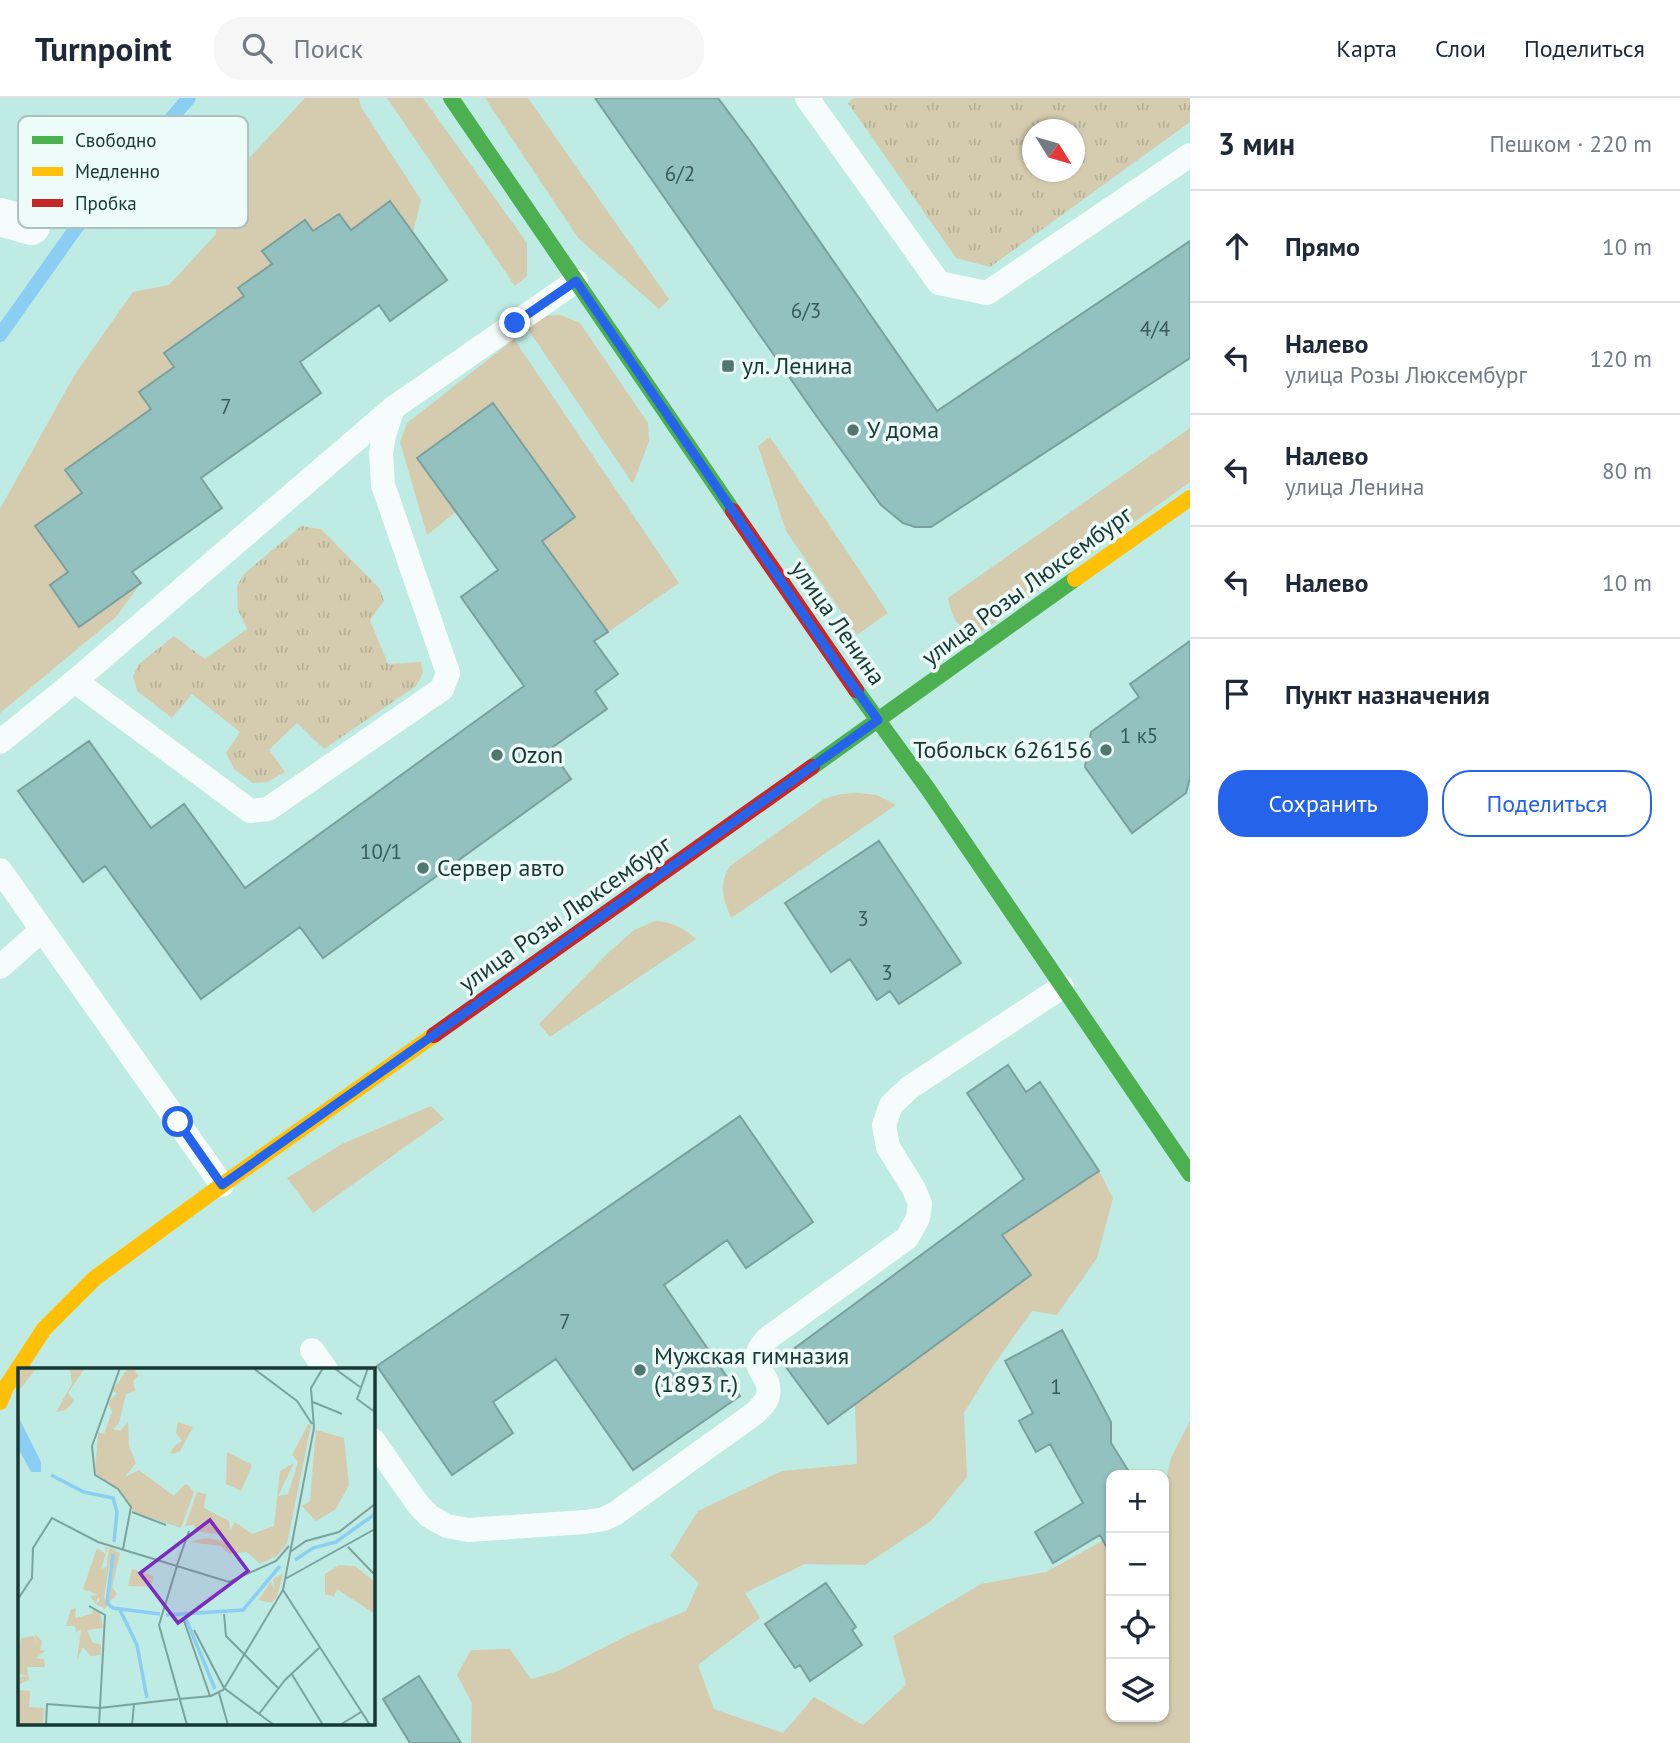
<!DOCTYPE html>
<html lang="ru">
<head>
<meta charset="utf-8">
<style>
  body { margin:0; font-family:"PT Sans",sans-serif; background:#f6f6f7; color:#1f2937 }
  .controls { position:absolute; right:21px; bottom:21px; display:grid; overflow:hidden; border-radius:14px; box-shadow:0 2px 5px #0004 }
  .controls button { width:63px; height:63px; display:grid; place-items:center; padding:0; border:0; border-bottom:2px solid #e0e1e3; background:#fff; color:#1f2937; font:35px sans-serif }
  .compass { position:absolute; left:1022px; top:21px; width:63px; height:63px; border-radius:50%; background:#fff; box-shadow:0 2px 5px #0004; rotate:127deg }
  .stop { position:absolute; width:21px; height:21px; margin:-16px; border:5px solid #2563eb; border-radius:50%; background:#fff }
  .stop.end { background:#2563eb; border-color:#fff; box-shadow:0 2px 7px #0008 }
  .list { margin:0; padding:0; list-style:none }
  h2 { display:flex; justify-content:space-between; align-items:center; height:91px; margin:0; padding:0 28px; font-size:30px }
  h2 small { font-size:23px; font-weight:400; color:#747a83 }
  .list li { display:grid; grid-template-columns:46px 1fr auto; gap:21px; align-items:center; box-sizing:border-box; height:112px; padding:0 28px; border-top:2px solid #e0e1e3 }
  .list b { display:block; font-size:26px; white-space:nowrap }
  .list p { margin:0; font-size:23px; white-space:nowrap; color:#747a83 }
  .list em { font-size:23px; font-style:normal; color:#747a83 }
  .actions { display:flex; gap:14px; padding:21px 28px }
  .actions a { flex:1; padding:16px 0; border:2px solid #2563eb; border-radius:28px; text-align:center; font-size:24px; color:#2563eb }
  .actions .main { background:#2563eb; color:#fff }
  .icon { flex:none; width:38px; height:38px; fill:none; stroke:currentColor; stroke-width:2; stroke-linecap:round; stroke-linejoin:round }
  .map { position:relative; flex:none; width:1190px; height:1645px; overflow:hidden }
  header { display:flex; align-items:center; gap:42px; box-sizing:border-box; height:98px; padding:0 35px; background:#fff; border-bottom:2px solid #e0e1e3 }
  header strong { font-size:33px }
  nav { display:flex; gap:38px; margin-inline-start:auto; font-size:24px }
  .search { width:490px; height:63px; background:#f6f6f7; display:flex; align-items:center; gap:18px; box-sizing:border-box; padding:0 24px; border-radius:28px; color:#747a83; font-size:26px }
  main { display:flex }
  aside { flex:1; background:#fff }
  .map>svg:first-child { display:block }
  .green { fill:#d5ccaf }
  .park { fill:url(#park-tufts); fill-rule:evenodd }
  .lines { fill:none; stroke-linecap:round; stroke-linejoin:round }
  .stream { stroke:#8bcef4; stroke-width:14 }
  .building { fill:#93c1c0; stroke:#7aa09d; stroke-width:2 }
  .lane { stroke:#f5fcfb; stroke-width:24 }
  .street { stroke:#f5fcfb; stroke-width:38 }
  .fast { stroke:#4caf50; stroke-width:16 }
  .slow { stroke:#ffc107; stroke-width:16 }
  .jam { stroke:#c62828; stroke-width:16 }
  .route { stroke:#2563eb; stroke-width:9 }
  .poi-dot { fill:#517771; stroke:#edfcf9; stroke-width:2.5 }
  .labels { text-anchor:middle; stroke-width:7; stroke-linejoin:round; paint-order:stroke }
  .number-label { font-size:21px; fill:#365a56 }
  .poi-label { font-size:24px; fill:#173833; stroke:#edfcf9; text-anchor:start }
  .street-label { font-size:24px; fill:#173833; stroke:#edfcf9 }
  .inset-river { fill:none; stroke:#8bcef4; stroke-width:3.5 }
  .inset-road { fill:none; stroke:#7ba39d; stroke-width:2 }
  .view { fill:#7b2cbf; fill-opacity:0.15; stroke:#7b2cbf; stroke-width:3.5 }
  .inset-edge { fill:none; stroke:#173833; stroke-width:3.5 }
  .key { fill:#edfcf9; stroke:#adc1be; stroke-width:2 }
  .key-label { font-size:19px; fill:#173833 }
</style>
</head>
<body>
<header>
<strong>Turnpoint</strong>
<div class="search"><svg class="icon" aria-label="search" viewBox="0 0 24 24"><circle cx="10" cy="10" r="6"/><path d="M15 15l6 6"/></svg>Поиск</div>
<nav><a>Карта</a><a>Слои</a><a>Поделиться</a></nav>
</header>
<main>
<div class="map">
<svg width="1190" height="1645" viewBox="0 0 1190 1645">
  <defs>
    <pattern id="park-tufts" width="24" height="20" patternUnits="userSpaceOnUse" patternTransform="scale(1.75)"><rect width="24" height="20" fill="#d5ccaf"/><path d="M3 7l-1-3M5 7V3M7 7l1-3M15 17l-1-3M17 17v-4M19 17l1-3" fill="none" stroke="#b6b097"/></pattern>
  </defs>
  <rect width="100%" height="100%" fill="#beebe3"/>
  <path class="green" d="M305 0H359L361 9 421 102 413 135 390 103 351 132 339 116 313 133 305 122 262 153 272 166 238 190 254 213 206 225 164 254 174 269 139 294 160 323 113 338 66 372 82 395 35 428 68 474 50 487 79 528 141 485 116 519 0 615V411L75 276 133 194 169 187 216 136V96Z
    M387 0H423L527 145V178L515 188Z
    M485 0H528L669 201 659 211 579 141Z
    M561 217 580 225 648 325 649 343 633 386 525 227 539 218Z
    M514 241 679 485 608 534 542 443 575 419 493 305 417 360 456 414 427 437 400 344 407 325Z
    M1190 330V384L977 537C957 529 952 521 948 500Z
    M770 339 888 515 857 537 786 433 758 348Z
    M857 695 877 697 896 707 731 820C723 800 718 788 730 768L824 701 841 696Z
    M655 823C673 824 682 829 696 841L550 939 539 926 609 854 634 832Z
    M431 1008 444 1021 313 1115 287 1080 342 1046Z
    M1099 1073 1113 1100 1097 1160 1057 1217 1032 1213 993 1268 964 1315 967 1379 931 1423 865 1467 805 1466 745 1495 760 1520 698 1567 714 1611 783 1635 814 1599 863 1627 906 1587 893 1538 981 1486 1046 1474 1111 1438V1619H1164V1391L1171 1360 1190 1323V1645H471L472 1605 457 1577 471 1552 510 1551 531 1581 558 1573 632 1535 686 1513 699 1485 670 1458 698 1413 782 1373 857 1366 855 1306 1031 1177 1002 1136Z"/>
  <path class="park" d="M854 0H1190V24L990 169 956 160 848 5ZM1032 32H1074V74H1032Z
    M301 428 321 431 380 491 384 503 370 522 388 566 421 564 423 575 416 588 324 651 297 625 269 652 285 674 267 684 253 685 234 671 226 655 240 634 192 596 172 620 137 593 133 578 139 566 174 538 205 561 247 531 238 512 237 488 244 476Z"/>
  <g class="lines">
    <path class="stream" d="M0 237 76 130 189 0"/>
  </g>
  <path class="building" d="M595 0H718L753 47 937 313 1190 143V260L931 429H915L903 425 881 407 815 316Z
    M390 103 447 182 390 223 379 207 300 264 321 295 201 380 222 410 132 474 141 485 79 529 50 487 68 474 35 428 82 395 65 372 151 311 139 294 174 269 164 255 244 198 238 190 272 166 262 153 305 122 313 133 339 116 351 132Z
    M493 305 575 419 542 443 608 534 594 543 618 576 595 593 607 611 550 651 571 681 323 860 300 829 201 901 105 768 83 784 18 693 89 643 151 730 184 706 245 790 524 588 461 499 498 472 417 360Z
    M1190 543V680L1186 695 1132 735 1085 669 1091 634 1139 599 1130 586Z
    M879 743 961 865 899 906 890 893 877 902 850 861 831 874 785 805Z
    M1008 967 1026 994 1040 984 1099 1073 1002 1137 1031 1177 828 1326 780 1261 1024 1081 967 995Z
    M740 1018 813 1124 746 1170 727 1142 664 1187 740 1298 633 1372 556 1261 493 1304 513 1335 452 1377 377 1268Z
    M1062 1232 1111 1324V1345L1131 1377H1111V1457L1100 1437 1053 1465 1035 1434 1083 1405 1050 1346 1036 1354 1019 1323 1033 1315 1005 1263Z
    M826 1485 856 1529 852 1532 862 1547 810 1583 800 1567 795 1570 765 1526Z
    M419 1578 461 1645H410L383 1601Z"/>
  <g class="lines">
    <path class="lane" d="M807 0 939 185 987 195 1190 57
      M75 583 250 713 268 711 442 591 448 575 383 387 381 355 384 337 393 310
      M0 644 75 583 393 310 576 183
      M0 772 222 1087
      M0 869 42 832
      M312 1252 326 1272
      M373 1342 417 1405 429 1418 447 1428 468 1432 585 1424 604 1421 616 1415 755 1315C760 1310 767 1304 768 1297 773 1274 740 1268 768 1240L907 1140 918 1120 920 1106 914 1091 888 1049 884 1027 891 1007 909 990 1062 889"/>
    <path class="street" d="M0 119 31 128"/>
    <path class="fast" d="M451 0 733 413
      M856 592 928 691 1190 1076
      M812 669 1075 481"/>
    <path class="slow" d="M1075 481 1190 400
      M0 1304 6 1289 44 1231 95 1180 222 1087 434 937"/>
    <path class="jam" d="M733 413 856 592
      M434 937 812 669"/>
  </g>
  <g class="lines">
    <path class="route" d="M178 1024 222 1087 878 622 838 567 576 183 515 225"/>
  </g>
  <g class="poi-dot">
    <rect x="721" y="261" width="14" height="14" rx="3.5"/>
    <circle cx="853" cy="332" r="7"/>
    <circle cx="1106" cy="652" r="7"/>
    <circle cx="497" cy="657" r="7"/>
    <circle cx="423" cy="770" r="7"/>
    <circle cx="640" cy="1272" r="7"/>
  </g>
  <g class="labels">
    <g class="number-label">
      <text x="680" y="83">6/2</text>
      <text x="806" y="220">6/3</text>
      <text x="1155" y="238">4/4</text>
      <text x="226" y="316">7</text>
      <text x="1139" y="645">1 к5</text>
      <text x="381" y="761">10/1</text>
      <text x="863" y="828">3</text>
      <text x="887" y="882">3</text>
      <text x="565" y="1231">7</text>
      <text x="1056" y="1296">1</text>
    </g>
    <g class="poi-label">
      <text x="742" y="276">ул. Ленина</text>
      <text x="867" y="340">У дома</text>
      <text x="1092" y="660" text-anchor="end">Тобольск 626156</text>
      <text x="511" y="665">Ozon</text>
      <text x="437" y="778">Сервер авто</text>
      <text x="654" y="1266">Мужская гимназия<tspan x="654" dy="28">(1893 г.)</tspan></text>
    </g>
    <g class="street-label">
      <text transform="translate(1027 488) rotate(-36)" y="8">улица Розы Люксембург</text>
      <text transform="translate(838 525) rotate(55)" y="8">улица Ленина</text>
      <text transform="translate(565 816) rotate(-35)" y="8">улица Розы Люксембург</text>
    </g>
  </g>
  <g transform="translate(18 1270)">
    <rect width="357" height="357" fill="#beebe3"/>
    <path d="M0 0H19L0 24ZM110 0H121L117 3 121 8 115 13 117 23 108 26 101 55 95 61 102 63 110 54 111 78 118 95 107 109 121 102 156 128 167 116 170 117 176 124 163 160 116 144 103 123 77 106 80 64 86 66 94 44 90 35 99 25 94 23ZM290 56 293 57 269 176 256 191 253 186 254 190 242 196 229 184 211 186 203 178 171 174 188 170 206 173 202 167 177 163 176 157 167 158 179 124 188 126 186 140 211 153 212 162 217 154 234 166 256 158 262 103 276 95 260 128 270 126 280 94 274 87ZM209 84 234 97 223 123 208 116ZM87 179 90 180 83 201 88 199 86 240 77 236 81 233V229L77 235 72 228 80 227 65 221 79 180 88 186ZM91 179 102 185 94 219 99 226 91 235 93 187 86 229 90 237 86 242 85 230ZM265 205 259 229 253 235 241 232 238 236 253 213 257 223 255 211ZM58 240 57 250 74 246 75 241 82 245 85 260 69 262 74 274 83 277V287L73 288 65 279 59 292 63 261 58 264 57 258H48L53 241ZM17 266 24 273 22 282 27 283 18 290 26 291 27 299H9L11 312 0 317 2 309 10 308 0 306 3 270 16 268 18 276Z" fill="#d5ccaf"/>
    <path d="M160 54 175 59 162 83 155 86 152 85 157 77 164 73 158 65ZM321 197 337 198 357 214V246L319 221 316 229 307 226V206Z" fill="#d5ccaf"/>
    <path d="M67 0 50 25 56 33 48 42 38 44 54 16 52 1Z" fill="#d5ccaf"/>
    <path d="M298 62 326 70 331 117 318 141 298 153 284 138 292 133ZM114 201 136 208 133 219 110 218ZM0 322 12 323 11 339 26 340 25 357H0Z" fill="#d5ccaf"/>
    <path d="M0 48 23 94V104H13L0 80Z" fill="#8bcef4"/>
    <path class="inset-river" d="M33 107 66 124 95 130 99 144 96 174M95 186 89 235 95 240 142 246M277 192 295 180 318 174 357 146M102 242 119 277 129 330M148 247 225 242 262 198M168 251 197 321"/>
    <path class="inset-road" d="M102 0 74 78 77 107 100 121 113 139 105 181M235 0 279 33 294 56M316 0 342 19M350 0 339 31 357 44M295 34 324 46M114 144 148 157M330 179 357 207M272 184 288 173 321 164 357 136M159 197 171 163M159 198 141 257 169 357M267 211 357 161M265 222 352 357M0 231 14 210 15 180 34 150 80 174 211 214 258 193 271 178M71 238 87 247 81 357M206 246 208 268 260 320M165 250 192 328M176 262 206 320 256 357M273 305 305 357M201 325 210 357M161 331 193 328 205 322 265 222 296 60 293 20 305 0M241 346 267 312 301 280M28 357 29 336 82 340 160 331M114 357 116 336M322 357 343 344"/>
    <path class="view" d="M192 152 230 203 160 255 122 205Z"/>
    <rect width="357" height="357" class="inset-edge"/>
  </g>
  <rect x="18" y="18" width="230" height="112" rx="10" class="key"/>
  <rect x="32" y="38" width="31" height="8" fill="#4caf50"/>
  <rect x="32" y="69" width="31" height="9" fill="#ffc107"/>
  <rect x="32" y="101" width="31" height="8" fill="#c62828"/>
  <g class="key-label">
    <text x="75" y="49">Свободно</text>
    <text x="75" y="80">Медленно</text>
    <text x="75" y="112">Пробка</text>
  </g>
</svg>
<div class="controls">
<button>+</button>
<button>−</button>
<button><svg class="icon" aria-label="locate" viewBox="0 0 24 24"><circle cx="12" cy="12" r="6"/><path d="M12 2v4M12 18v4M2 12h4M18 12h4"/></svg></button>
<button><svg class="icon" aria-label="layers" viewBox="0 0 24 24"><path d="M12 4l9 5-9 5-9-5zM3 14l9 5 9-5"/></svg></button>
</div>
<svg class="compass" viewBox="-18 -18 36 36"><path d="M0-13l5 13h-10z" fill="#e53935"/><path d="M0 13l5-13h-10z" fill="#747a83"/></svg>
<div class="stop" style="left:178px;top:1024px"></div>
<div class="stop end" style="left:515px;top:225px"></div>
</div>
<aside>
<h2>3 мин<small>Пешком · 220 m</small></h2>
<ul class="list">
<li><svg class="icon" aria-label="ahead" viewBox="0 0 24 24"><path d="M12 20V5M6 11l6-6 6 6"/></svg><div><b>Прямо</b></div><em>10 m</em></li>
<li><svg class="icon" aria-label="left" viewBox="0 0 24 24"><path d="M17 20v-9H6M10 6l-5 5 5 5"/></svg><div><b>Налево</b><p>улица Розы Люксембург</p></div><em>120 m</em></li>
<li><svg class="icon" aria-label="left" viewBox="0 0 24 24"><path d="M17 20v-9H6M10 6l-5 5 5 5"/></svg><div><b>Налево</b><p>улица Ленина</p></div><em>80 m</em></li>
<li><svg class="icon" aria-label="left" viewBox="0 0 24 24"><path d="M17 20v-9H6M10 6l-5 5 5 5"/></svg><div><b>Налево</b></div><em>10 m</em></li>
<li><svg class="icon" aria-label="arrive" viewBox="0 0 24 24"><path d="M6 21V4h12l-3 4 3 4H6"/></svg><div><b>Пункт назначения</b></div></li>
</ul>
<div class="actions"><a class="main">Сохранить</a><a>Поделиться</a></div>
</aside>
</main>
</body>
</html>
